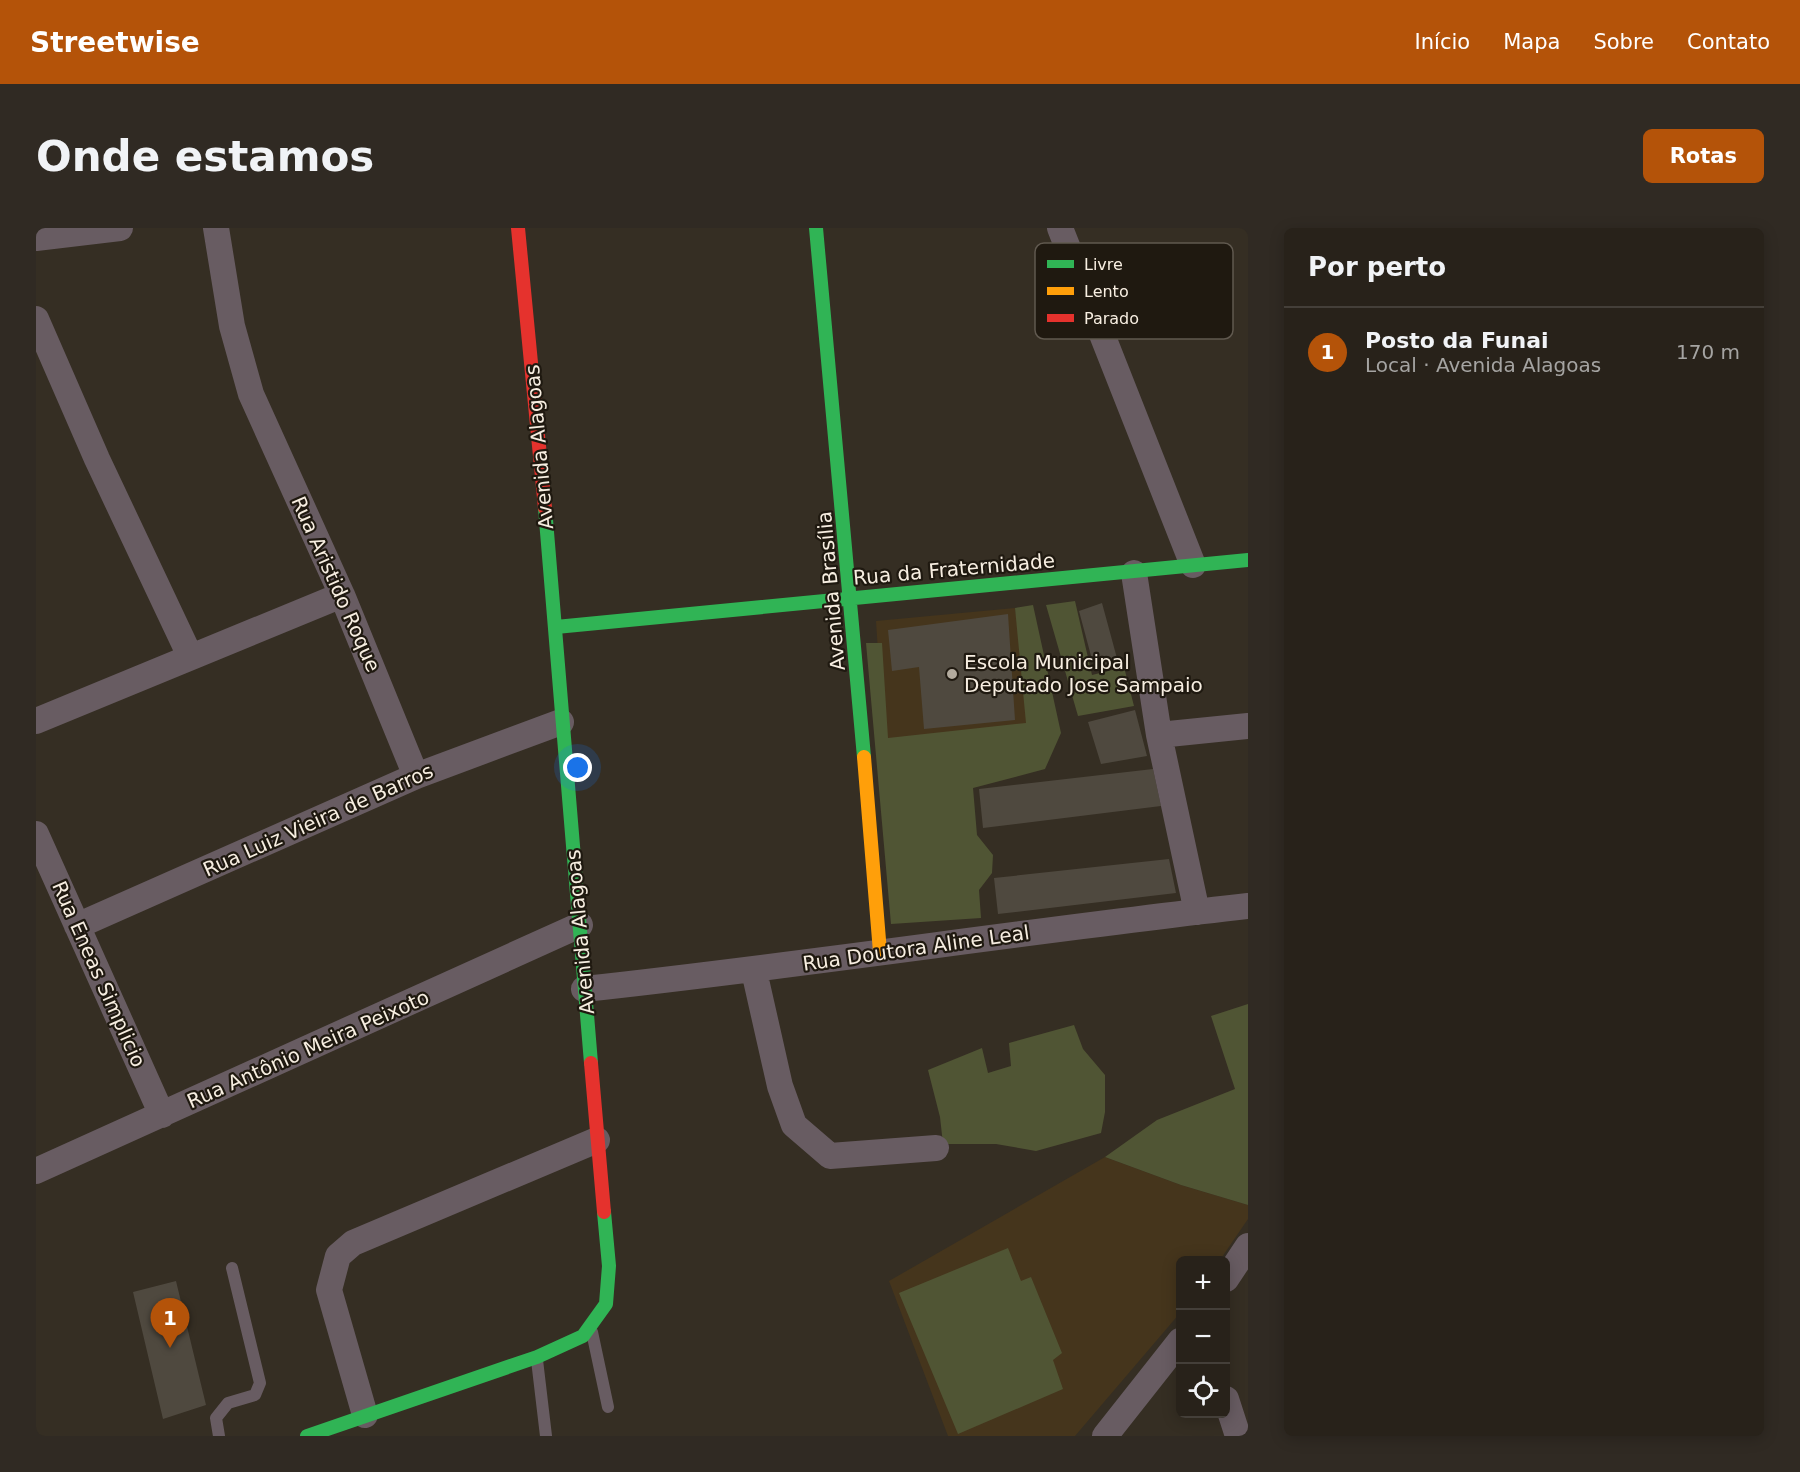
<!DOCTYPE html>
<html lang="pt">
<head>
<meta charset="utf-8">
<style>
  body { margin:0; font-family:"DejaVu Sans",sans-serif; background:#302a23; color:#f1f3f6 }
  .controls { position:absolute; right:18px; bottom:18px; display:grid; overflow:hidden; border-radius:9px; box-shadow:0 3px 15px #0003 }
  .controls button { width:54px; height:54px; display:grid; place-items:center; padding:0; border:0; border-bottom:2px solid #443f39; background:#28221a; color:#f1f3f6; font:30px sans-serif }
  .you { position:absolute; left:542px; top:540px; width:21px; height:21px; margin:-15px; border:4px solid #fff; border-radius:50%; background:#1a73e8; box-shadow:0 0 0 9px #1a73e833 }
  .badge { display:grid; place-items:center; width:39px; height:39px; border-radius:50%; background:#b45309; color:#fff; font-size:20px; font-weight:700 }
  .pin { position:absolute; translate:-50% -50px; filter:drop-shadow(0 2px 3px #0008) }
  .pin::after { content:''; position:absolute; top:32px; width:21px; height:18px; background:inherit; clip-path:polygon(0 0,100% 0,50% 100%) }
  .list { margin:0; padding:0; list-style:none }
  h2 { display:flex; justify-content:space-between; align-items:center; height:78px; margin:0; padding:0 24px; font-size:26px }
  h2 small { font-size:20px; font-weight:400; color:#a5a4a2 }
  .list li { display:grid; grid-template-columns:39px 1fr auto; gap:18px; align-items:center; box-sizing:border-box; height:90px; padding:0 24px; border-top:2px solid #443f39 }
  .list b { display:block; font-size:22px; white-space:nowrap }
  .list p { margin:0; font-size:20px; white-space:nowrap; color:#a5a4a2 }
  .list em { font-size:20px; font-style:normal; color:#a5a4a2 }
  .icon { flex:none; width:33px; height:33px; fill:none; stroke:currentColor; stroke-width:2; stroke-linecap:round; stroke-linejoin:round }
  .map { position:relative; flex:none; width:1212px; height:1208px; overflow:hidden; border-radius:9px }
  header { display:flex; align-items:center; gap:36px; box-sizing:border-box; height:84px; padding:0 30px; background:#b45309; color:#fff }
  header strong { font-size:28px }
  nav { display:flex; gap:33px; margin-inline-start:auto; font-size:21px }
  .intro { display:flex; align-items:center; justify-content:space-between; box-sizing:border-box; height:144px; padding:0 36px }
  h1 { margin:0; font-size:42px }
  .button { padding:15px 27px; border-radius:9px; background:#b45309; color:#fff; font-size:21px; font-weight:700 }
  main { display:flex; gap:36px; padding:0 36px }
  aside { flex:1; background:#28221a; border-radius:9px; box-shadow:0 3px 15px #0003 }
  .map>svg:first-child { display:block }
  .built { fill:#45351c }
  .green { fill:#505534 }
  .building { fill:#4f493f }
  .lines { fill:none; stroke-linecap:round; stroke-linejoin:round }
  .lane { stroke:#685c62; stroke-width:12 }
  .street { stroke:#685c62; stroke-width:26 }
  .fast { stroke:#30b455; stroke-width:14 }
  .slow { stroke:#ff9f0a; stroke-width:14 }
  .jam { stroke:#e5322d; stroke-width:14 }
  .poi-dot { fill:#b3ab9e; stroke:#1f1910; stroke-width:2 }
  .labels { text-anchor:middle; stroke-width:4.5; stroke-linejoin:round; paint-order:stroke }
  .street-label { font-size:20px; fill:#f7eee1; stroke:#1f1910 }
  .poi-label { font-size:20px; fill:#f7eee1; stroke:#1f1910; text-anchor:start }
  .key { fill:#1f1910; stroke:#60594f; stroke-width:1.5 }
  .key-label { font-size:16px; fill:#f7eee1 }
</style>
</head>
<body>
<header>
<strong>Streetwise</strong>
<nav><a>Início</a><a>Mapa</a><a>Sobre</a><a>Contato</a></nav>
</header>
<div class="intro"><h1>Onde estamos</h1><a class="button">Rotas</a></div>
<main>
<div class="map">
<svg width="1212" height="1208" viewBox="0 0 1212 1208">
  <rect width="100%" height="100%" fill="#352e23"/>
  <path class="built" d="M979 380 995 498 848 516 840 393Z
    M1069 929 1145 957 1212 977V991L1184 1032H1144V1085L1039 1208H912L853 1053Z"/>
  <path class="green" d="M1039 373 1056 447 1088 439 1098 478 1042 488 1010 377Z
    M997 377 1025 505 1009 541 937 560 941 607 957 627 956 645 943 662 945 690 855 696 830 415H846L852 510 990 495 979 380Z
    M1212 776V977L1145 957 1069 929 1121 892 1199 861 1175 788Z
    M1038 797 1047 821 1069 847V884L1065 905 1000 923 960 916H907L904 889 892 842 946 820 952 845 975 838 973 815Z
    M972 1020 985 1053 995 1049 1026 1125 1017 1132 1027 1161 922 1206 863 1065Z"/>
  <path class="building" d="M1066 375 1082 434 1058 439 1043 383Z
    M972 386 979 492 888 501 883 439 856 443 852 402Z
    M1099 482 1111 528 1065 536 1052 494Z
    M1117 541 1125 578 947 600 943 561Z
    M1133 631 1140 665 962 686 958 650Z
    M140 1053 170 1177 127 1191 97 1064Z"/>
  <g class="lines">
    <path class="lane" d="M556 1104 572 1179
      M501 1132 510 1208
      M183 1208 180 1190 192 1175 219 1167 224 1155 196 1040"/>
    <path class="street" d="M180 0 196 98 215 166 306 367 380 548
      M1024 0 1157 337
      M0 10 84 0
      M0 91 61 231 154 428
      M1098 345 1123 507 1161 684
      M0 493 306 367
      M1123 507 1212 498
      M0 606 126 887
      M41 698 380 548 525 494
      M718 743 744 858 758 897 794 928 900 920
      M548 761C770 737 990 703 1212 678
      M0 943 544 697
      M1190 1051 1212 1018
      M1190 1171 1202 1208
      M329 1187 293 1062 302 1028 317 1015 561 912
      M1069 1208 1144 1113"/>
    <path class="fast" d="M780 0 828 529
      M509 280 555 835
      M520 399 1212 332
      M271 1208 501 1129 547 1108 570 1076 573 1038 568 984"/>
    <path class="slow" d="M828 529 844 724"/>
    <path class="jam" d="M482 0 509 280
      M555 835 568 984"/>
  </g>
  <circle class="poi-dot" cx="916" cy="446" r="6"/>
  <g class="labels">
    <g class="street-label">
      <text transform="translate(503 219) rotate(-95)" y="7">Avenida Alagoas</text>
      <text transform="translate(918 341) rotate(-5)" y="7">Rua da Fraternidade</text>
      <text transform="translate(300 356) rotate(66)" y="7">Rua Aristido Roque</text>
      <text transform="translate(795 363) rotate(-95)" y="7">Avenida Brasília</text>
      <text transform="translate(282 592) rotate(-24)" y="7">Rua Luiz Vieira de Barros</text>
      <text transform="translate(544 704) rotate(-95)" y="7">Avenida Alagoas</text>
      <text transform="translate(880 720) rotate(-8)" y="7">Rua Doutora Aline Leal</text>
      <text transform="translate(63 746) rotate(66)" y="7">Rua Eneas Simplicio</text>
      <text transform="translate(272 821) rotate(-24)" y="7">Rua Antônio Meira Peixoto</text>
    </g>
    <g class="poi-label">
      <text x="928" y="441">Escola Municipal<tspan x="928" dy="23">Deputado Jose Sampaio</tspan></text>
    </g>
  </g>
  <rect x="999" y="15" width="198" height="96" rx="9" class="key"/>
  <rect x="1011" y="32" width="27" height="8" fill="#30b455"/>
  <rect x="1011" y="59" width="27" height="8" fill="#ff9f0a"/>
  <rect x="1011" y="86" width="27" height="8" fill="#e5322d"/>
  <g class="key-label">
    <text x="1048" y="42">Livre</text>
    <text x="1048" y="69">Lento</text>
    <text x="1048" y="96">Parado</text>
  </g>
</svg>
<div class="controls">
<button>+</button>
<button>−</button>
<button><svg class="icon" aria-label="locate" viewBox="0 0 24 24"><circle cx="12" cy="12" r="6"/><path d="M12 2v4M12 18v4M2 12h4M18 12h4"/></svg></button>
</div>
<div class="you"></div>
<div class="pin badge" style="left:134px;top:1120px">1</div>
</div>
<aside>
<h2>Por perto<small></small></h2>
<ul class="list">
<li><span class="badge">1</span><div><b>Posto da Funai</b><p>Local · Avenida Alagoas</p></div><em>170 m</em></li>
</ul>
</aside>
</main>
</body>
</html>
